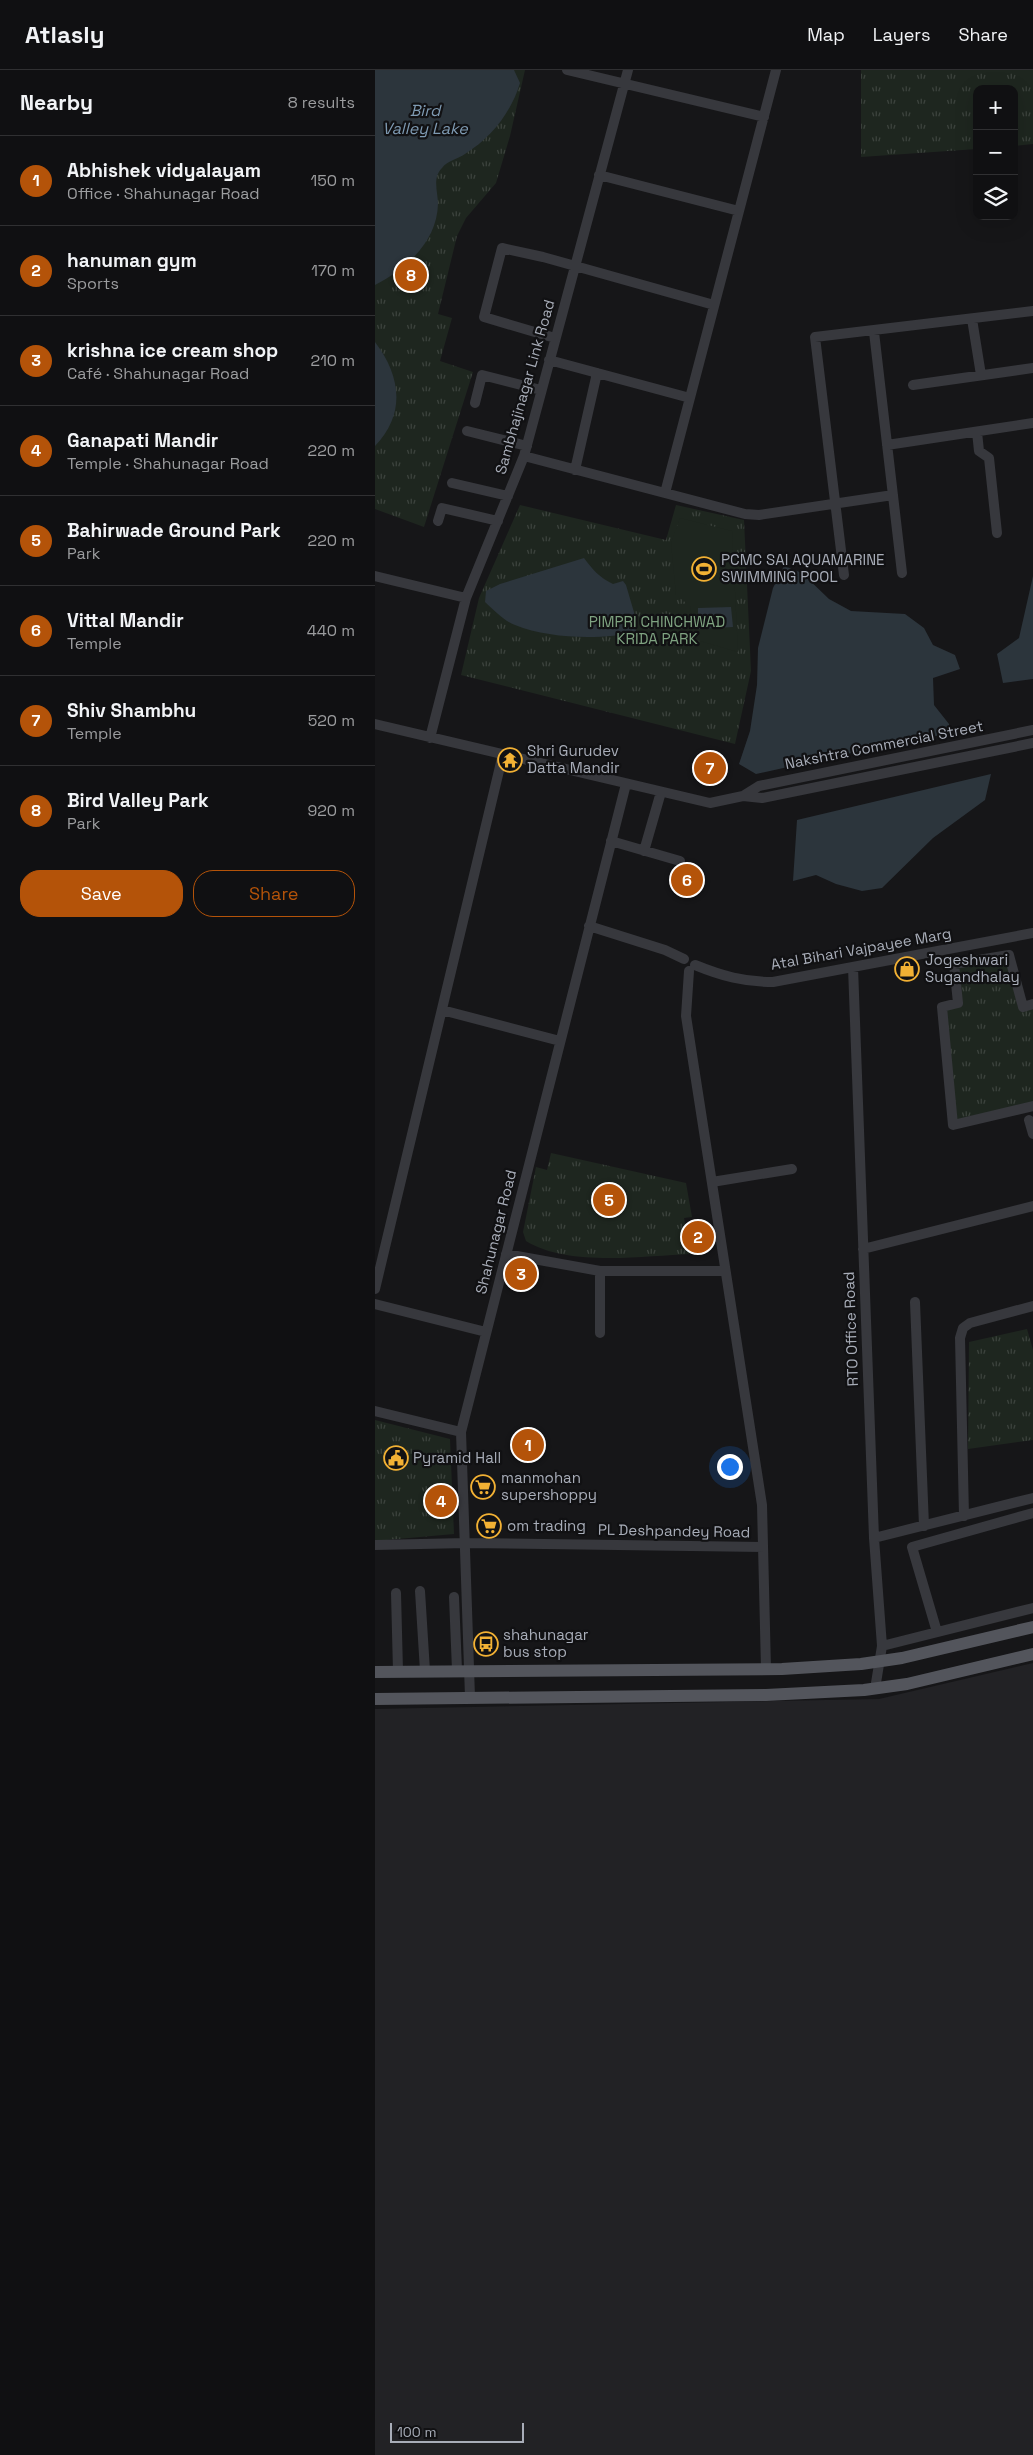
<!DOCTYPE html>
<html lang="en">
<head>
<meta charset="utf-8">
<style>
  body { margin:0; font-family:"Space Grotesk",sans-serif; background:#1e1e20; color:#f1f3f6 }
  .controls { position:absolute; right:15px; top:15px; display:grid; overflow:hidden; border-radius:10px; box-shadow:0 5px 20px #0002 }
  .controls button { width:45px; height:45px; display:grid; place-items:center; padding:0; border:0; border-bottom:1px solid #303032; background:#101012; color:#f1f3f6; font:25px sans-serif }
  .scale { position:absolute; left:15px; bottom:12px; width:134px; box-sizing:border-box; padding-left:5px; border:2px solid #a8adb8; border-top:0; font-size:14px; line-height:18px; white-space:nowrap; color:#a8adb8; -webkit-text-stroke:4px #111113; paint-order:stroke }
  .you { position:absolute; left:354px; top:1396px; width:18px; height:18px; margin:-12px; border:4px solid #fff; border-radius:50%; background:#1a73e8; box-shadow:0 0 0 8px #1a73e833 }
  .badge { display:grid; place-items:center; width:32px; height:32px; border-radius:50%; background:#b45309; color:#fff; font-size:16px; font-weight:700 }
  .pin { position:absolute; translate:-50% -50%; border:2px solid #fff; box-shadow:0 1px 5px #0006 }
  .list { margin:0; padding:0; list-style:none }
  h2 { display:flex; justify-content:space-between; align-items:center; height:65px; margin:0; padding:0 20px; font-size:21px }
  h2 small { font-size:16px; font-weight:400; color:#9c9d9f }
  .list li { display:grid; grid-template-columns:32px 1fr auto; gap:15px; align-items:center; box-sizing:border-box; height:90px; padding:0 20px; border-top:1px solid #303032 }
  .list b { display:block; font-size:19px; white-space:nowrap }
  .list p { margin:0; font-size:16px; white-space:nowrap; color:#9c9d9f }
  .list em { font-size:16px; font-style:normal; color:#9c9d9f }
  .actions { display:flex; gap:10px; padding:15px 20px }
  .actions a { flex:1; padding:11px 0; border:1px solid #b45309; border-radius:20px; text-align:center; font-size:18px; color:#b45309 }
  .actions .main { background:#b45309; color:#fff }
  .icon { flex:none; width:28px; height:28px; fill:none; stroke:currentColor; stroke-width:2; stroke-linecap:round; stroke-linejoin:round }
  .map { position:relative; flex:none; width:658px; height:2385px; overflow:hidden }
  header { display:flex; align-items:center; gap:30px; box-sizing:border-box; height:70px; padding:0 25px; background:#101012; border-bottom:1px solid #303032 }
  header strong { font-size:24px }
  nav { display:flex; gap:28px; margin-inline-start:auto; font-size:18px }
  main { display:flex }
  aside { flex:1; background:#101012 }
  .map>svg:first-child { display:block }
  .built { fill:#222225 }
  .park { fill:url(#park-tufts) }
  .garden { fill:#1e261f }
  .water { fill:#2c353c }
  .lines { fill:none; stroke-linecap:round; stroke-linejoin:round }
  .minor { stroke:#37383d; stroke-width:10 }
  .major { stroke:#53555c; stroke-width:12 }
  .labels { text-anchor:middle; stroke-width:4.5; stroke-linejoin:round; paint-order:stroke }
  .street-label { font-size:15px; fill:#a8adb8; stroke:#111113 }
  .poi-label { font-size:15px; fill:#a8adb8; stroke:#111113; text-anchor:start }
  .park-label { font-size:15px; fill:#7fa381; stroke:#111113 }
  .water-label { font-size:16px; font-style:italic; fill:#7f9bb3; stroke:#111113 }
</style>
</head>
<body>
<header>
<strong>Atlasly</strong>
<nav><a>Map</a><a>Layers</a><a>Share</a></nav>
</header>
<main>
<aside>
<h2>Nearby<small>8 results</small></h2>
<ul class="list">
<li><span class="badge">1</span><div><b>Abhishek vidyalayam</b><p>Office · Shahunagar Road</p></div><em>150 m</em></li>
<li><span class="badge">2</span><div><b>hanuman gym</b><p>Sports</p></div><em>170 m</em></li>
<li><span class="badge">3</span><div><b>krishna ice cream shop</b><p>Café · Shahunagar Road</p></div><em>210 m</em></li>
<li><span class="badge">4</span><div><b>Ganapati Mandir</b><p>Temple · Shahunagar Road</p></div><em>220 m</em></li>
<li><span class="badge">5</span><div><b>Bahirwade Ground Park</b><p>Park</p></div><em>220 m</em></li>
<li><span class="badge">6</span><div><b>Vittal Mandir</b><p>Temple</p></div><em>440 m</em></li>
<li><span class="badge">7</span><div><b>Shiv Shambhu</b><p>Temple</p></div><em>520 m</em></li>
<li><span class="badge">8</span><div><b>Bird Valley Park</b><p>Park</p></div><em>920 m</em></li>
</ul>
<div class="actions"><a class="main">Save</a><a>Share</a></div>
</aside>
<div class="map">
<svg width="658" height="2385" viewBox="0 0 658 2385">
  <defs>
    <pattern id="park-tufts" width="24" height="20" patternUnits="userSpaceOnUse" patternTransform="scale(1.25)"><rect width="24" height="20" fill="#1e261f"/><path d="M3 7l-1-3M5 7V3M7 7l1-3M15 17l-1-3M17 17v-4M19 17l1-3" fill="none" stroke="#3c433d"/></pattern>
  </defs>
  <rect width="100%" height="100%" fill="#161618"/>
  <path class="built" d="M658 1593V2385H0V1639L504 1629Z"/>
  <path class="park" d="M0 0H150L135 66 121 113 91 148 82 166 63 244 77 248 65 291 98 302 49 457 0 439Z
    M486 0H658V74L639 76V19H602V79L486 87Z
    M145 435 291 470 301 435 369 450 376 601 360 674 86 605 104 528Z
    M633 890 643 937 658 934V1036L578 1055 567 937 583 932 575 899Z
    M176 1083 311 1113 317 1147 309 1148 316 1184C267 1186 193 1197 151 1171L148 1162 161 1097 172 1100Z
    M652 1259 658 1280V1370L593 1379 594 1272Z
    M0 1350 75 1369 79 1464 0 1471Z"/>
  <path class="garden" d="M305 448 357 461 363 582 318 569 315 536 301 525 296 473Z"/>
  <path class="water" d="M0 0H139L145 13C136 43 116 68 90 84 83 89 72 91 67 98 57 108 63 122 63 134 62 172 31 199 0 215Z
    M0 272C26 306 31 344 0 376Z
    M209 488C217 499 225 508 238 514L248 511 251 515 261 549 256 551 262 562C226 570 175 569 140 555 129 551 119 540 110 532L111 521 125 514Z
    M409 496 427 503 454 529 476 541 530 544 549 558 558 575 580 585 585 599 558 608 559 635 574 654V665L549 667 381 704 364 694 375 661 382 615 383 578 398 518Z
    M658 506V609L628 613 622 584 644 568Z
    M356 537 358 557 323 559V538Z
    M616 704 610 730 558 768 507 818 487 821 461 814 441 805 418 811 422 750Z"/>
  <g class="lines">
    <path class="minor" d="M192 0 389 47
      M224 105 364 141
      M597 249 606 305
      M499 262 527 503
      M180 268 109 247 127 178 168 187 339 235
      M174 290 315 328
      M538 315 658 298
      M100 333 107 305 166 320
      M92 361 152 376
      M602 362 604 381 614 388 622 463
      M512 375 658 353
      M149 386 370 444 384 445 518 425
      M200 400 222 303
      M77 413 133 426
      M290 423 401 0
      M63 451 67 438 123 451
      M469 505 440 267 658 241
      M0 506 91 528
      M0 654 335 733 368 726 387 728 658 673
      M55 668 91 528 149 386 253 0
      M368 726 384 716 658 660
      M236 771 305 791
      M269 781 286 722
      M214 856 290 880 309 889
      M320 895C347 906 369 912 398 912L658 863
      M478 897 499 1468 507 1576 500 1619
      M314 901 311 946 387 1435 391 1599
      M658 934 648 937 634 885 579 894 583 933 567 937 578 1055 658 1036
      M67 940 185 971
      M654 1050 658 1064
      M337 1112 417 1099
      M488 1179 658 1136
      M131 1184 225 1201H350
      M0 1219 128 684
      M540 1232 549 1456
      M0 1234 111 1262
      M225 1263V1201
      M0 1341 86 1362
      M589 1446 585 1268 588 1258 595 1253 658 1236
      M499 1468 658 1428
      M0 1475 91 1473 388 1477
      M45 1521 50 1601
      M21 1523 23 1601
      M79 1527 82 1600
      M562 1562 537 1477 658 1443
      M507 1576 658 1538
      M95 1627 86 1362 251 714"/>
    <path class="major" d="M0 1602 407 1599 486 1594 527 1588 658 1557
      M0 1629 391 1625 489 1620 532 1614 658 1584"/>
  </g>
  <defs>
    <g id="stadium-ring" transform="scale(1.25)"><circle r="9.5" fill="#111113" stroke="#f2b134" stroke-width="1.5"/><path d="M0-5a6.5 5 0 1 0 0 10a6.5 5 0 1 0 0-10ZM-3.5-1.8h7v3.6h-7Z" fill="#f2b134"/></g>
    <g id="temple-ring" transform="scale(1.25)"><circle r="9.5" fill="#111113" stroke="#f2b134" stroke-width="1.5"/><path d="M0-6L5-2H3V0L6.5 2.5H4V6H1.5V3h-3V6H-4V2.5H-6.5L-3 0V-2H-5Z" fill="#f2b134"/></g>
    <g id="shop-ring" transform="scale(1.25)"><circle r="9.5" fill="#111113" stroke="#f2b134" stroke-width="1.5"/><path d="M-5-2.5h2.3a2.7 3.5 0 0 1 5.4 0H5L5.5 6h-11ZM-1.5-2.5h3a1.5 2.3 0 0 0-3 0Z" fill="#f2b134"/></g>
    <g id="civic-ring" transform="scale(1.25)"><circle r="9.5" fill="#111113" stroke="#f2b134" stroke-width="1.5"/><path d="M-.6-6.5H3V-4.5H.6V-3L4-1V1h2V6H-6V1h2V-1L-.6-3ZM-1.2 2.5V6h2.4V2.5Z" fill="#f2b134"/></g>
    <g id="supermarket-ring" transform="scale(1.25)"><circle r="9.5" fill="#111113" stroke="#f2b134" stroke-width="1.5"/><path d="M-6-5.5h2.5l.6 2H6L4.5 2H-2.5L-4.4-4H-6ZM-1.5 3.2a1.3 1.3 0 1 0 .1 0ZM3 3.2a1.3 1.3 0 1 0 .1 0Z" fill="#f2b134"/></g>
    <g id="bus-ring" transform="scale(1.25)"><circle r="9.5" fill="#111113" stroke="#f2b134" stroke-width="1.5"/><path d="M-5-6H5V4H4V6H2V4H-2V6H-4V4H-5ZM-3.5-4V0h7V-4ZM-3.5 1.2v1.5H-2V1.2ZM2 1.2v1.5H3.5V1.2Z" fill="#f2b134"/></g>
  </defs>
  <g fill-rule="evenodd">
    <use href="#stadium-ring" x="329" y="499"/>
    <use href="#temple-ring" x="135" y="690"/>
    <use href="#shop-ring" x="532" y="899"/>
    <use href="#civic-ring" x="21" y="1388"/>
    <use href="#supermarket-ring" x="108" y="1417"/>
    <use href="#supermarket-ring" x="114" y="1456"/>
    <use href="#bus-ring" x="111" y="1574"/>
  </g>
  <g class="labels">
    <g class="street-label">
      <text transform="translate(150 317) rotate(-74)" y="5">Sambhajinagar Link Road</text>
      <text transform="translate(509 675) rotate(-11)" y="5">Nakshtra Commercial Street</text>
      <text transform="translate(486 879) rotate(-10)" y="5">Atal Bihari Vajpayee Marg</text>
      <text transform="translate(121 1162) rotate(-76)" y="5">Shahunagar Road</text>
      <text transform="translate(476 1259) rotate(-92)" y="5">RTO Office Road</text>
      <text transform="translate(299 1461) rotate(1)" y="5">PL Deshpandey Road</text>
    </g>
    <g class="poi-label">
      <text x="346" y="495">PCMC SAI AQUAMARINE<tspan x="346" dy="17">SWIMMING POOL</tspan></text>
      <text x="152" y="686">Shri Gurudev<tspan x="152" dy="17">Datta Mandir</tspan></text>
      <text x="550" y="895">Jogeshwari<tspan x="550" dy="17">Sugandhalay</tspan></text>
      <text x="38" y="1393">Pyramid Hall</text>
      <text x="126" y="1413">manmohan<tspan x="126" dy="17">supershoppy</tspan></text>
      <text x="132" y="1461">om trading</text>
      <text x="128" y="1570">shahunagar<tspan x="128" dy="17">bus stop</tspan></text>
    </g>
    <g class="park-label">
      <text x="282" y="557">PIMPRI CHINCHWAD<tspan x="282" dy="17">KRIDA PARK</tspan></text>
    </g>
    <g class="water-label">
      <text x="50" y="46">Bird<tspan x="50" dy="18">Valley Lake</tspan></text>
    </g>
  </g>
</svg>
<div class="controls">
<button>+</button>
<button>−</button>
<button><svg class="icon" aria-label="layers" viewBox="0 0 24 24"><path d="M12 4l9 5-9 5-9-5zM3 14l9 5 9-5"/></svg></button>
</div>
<div class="scale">100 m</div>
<div class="you"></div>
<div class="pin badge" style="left:153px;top:1375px">1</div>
<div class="pin badge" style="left:323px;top:1167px">2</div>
<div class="pin badge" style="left:146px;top:1204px">3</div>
<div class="pin badge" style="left:66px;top:1431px">4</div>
<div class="pin badge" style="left:234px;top:1130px">5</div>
<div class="pin badge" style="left:312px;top:810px">6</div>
<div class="pin badge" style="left:335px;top:698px">7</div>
<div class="pin badge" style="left:36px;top:205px">8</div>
</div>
</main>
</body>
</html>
